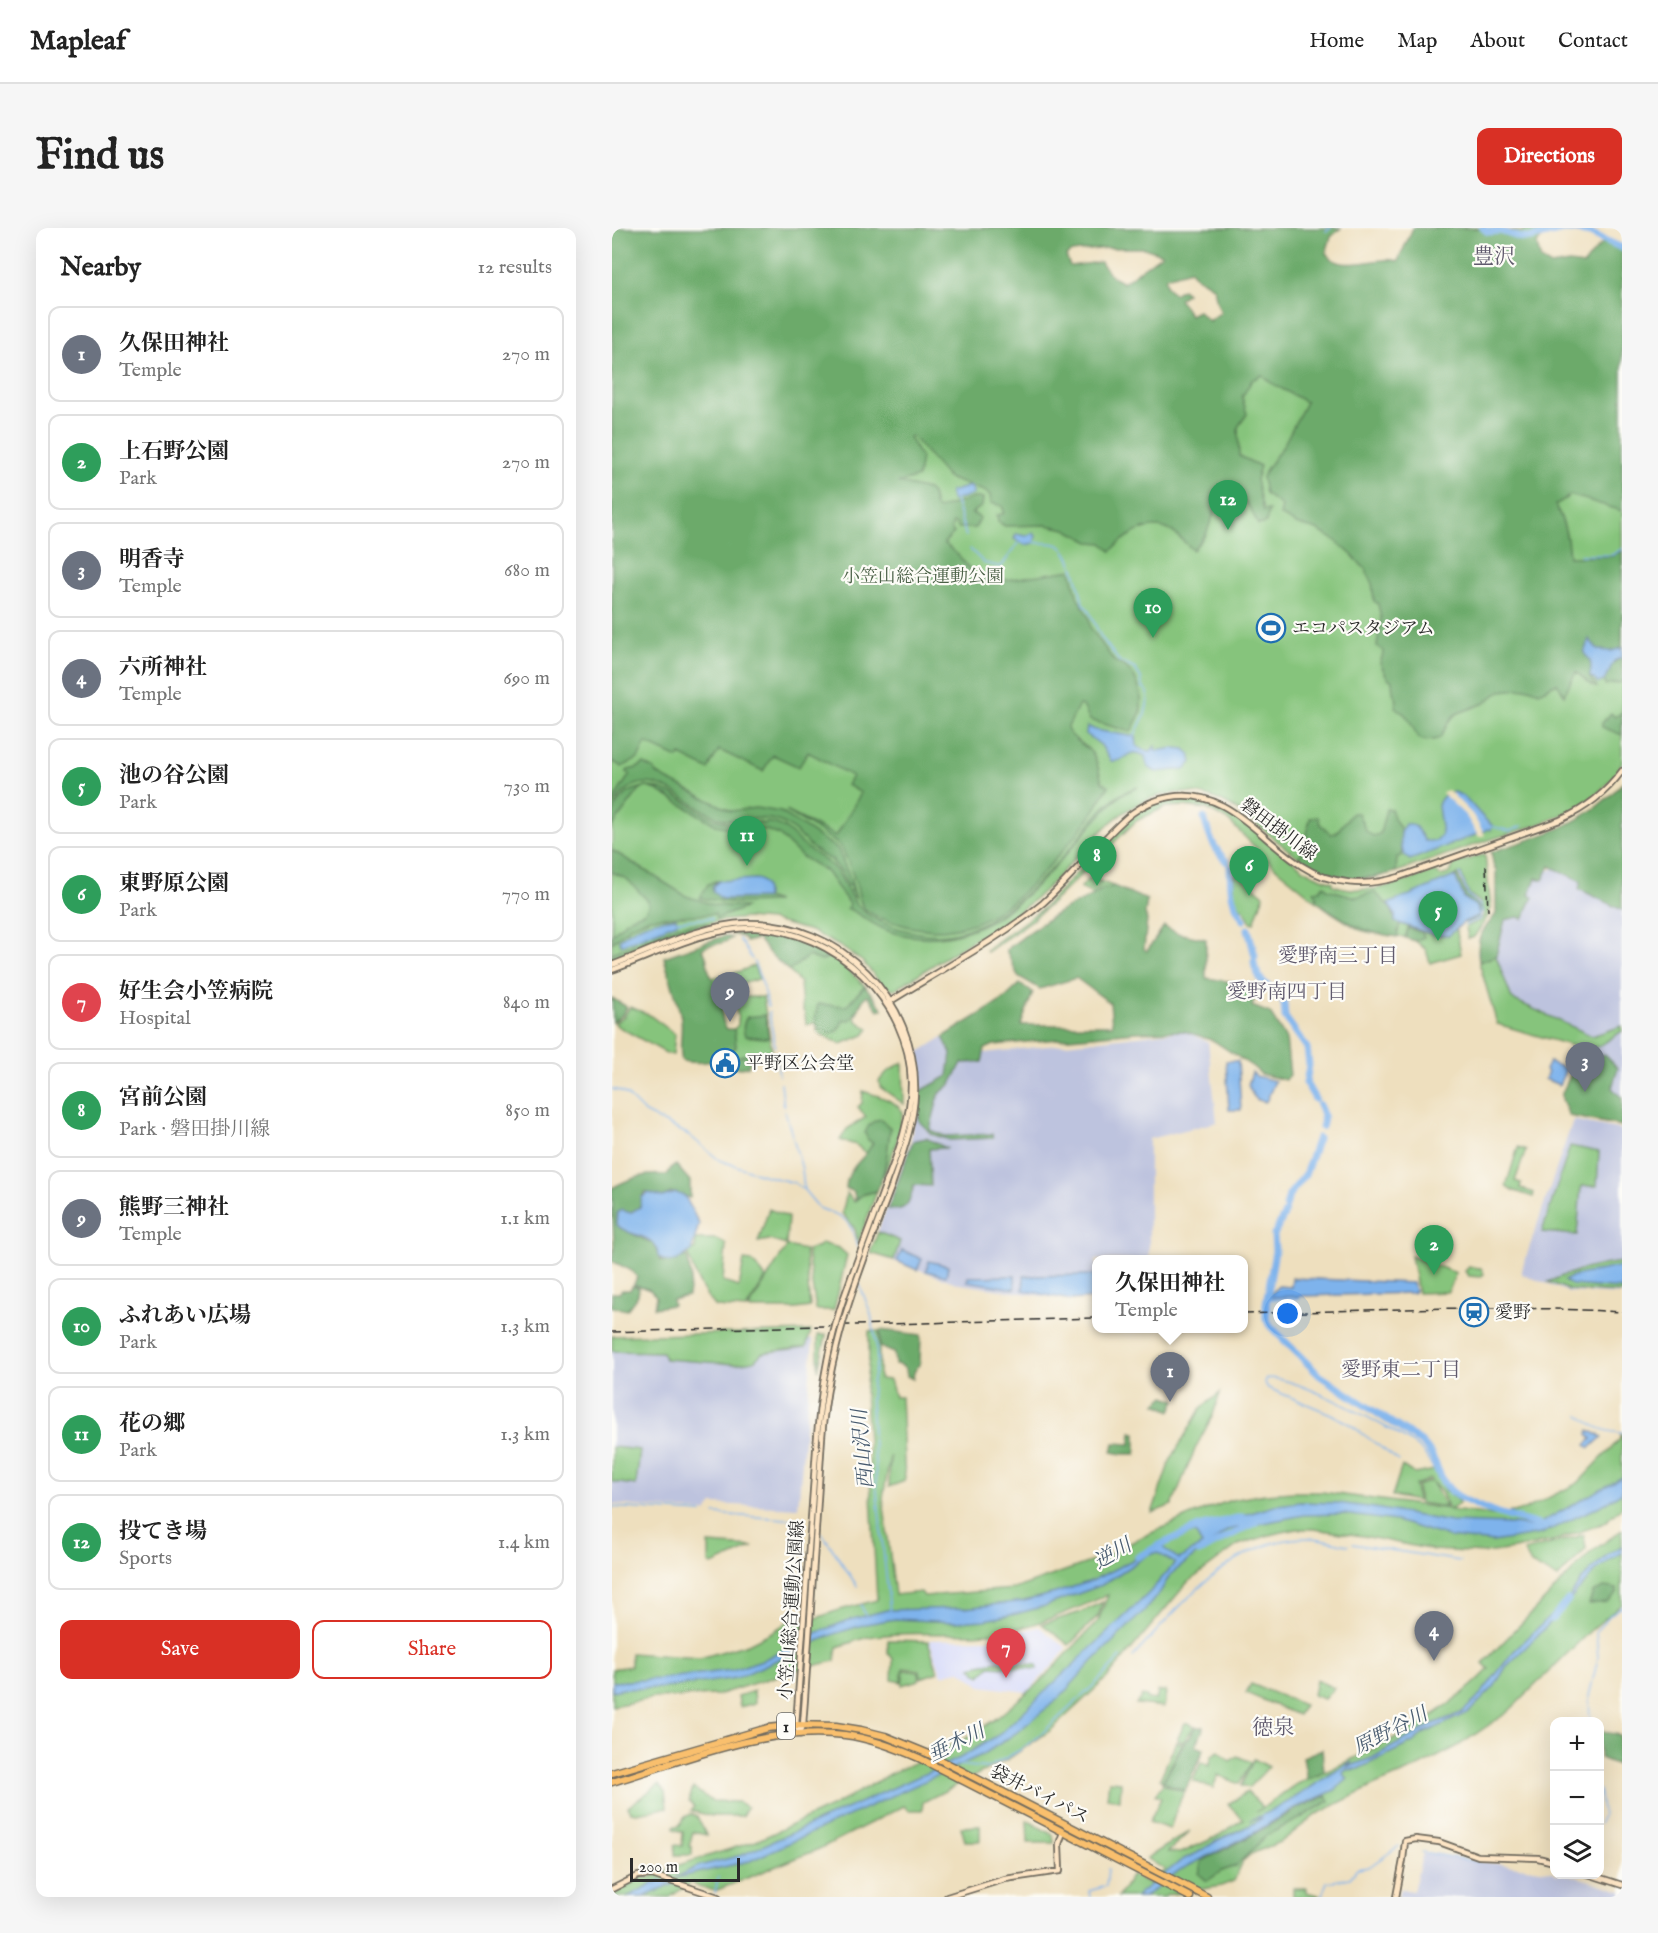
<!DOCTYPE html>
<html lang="en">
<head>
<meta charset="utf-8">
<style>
  body { margin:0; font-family:"IM FELL English","Noto Serif JP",serif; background:#f6f6f6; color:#222 }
  .controls { position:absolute; right:18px; bottom:18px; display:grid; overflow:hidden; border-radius:12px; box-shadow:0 6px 24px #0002 }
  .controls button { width:54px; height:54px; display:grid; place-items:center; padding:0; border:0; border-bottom:2px solid #e0e0e0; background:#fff; color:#222; font:30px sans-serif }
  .scale { position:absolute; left:18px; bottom:15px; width:110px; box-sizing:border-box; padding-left:6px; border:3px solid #2b2b2b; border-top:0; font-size:16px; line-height:21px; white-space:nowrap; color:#2b2b2b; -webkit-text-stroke:4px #fdfcf7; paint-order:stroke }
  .you { position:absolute; left:676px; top:1086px; width:21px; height:21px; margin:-15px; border:4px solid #fff; border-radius:50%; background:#1a73e8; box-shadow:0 0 0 9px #1a73e833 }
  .badge { display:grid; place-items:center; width:39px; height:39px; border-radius:50%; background:#d93025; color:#fff; font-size:20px; font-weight:700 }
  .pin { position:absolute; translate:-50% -50px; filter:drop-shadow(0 2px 3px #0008) }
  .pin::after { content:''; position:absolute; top:32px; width:21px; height:18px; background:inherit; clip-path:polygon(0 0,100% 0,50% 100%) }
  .popup { position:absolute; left:480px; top:1027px; width:156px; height:78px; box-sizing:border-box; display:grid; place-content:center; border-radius:12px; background:#fff; filter:drop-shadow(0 2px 4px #0005); font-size:20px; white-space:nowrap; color:#767676 }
  .popup b { font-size:22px; color:#222 }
  .popup::after { content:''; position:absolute; left:50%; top:100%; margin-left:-12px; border:12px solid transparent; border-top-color:#fff }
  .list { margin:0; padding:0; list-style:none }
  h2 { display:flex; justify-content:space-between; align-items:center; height:78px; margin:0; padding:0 24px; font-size:26px }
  h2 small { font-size:20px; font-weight:400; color:#767676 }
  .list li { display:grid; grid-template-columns:39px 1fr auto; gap:18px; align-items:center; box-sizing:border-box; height:96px; margin:0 12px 12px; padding:0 12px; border:2px solid #e0e0e0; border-radius:12px }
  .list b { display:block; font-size:22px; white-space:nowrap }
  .list p { margin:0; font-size:20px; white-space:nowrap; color:#767676 }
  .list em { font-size:20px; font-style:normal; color:#767676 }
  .actions { display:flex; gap:12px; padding:18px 24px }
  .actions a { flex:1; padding:14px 0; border:2px solid #d93025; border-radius:12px; text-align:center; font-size:21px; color:#d93025 }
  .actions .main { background:#d93025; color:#fff }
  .icon { flex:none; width:33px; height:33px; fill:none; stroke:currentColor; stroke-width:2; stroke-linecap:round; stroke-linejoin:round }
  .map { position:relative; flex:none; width:1010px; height:1669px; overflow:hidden; border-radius:12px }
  header { display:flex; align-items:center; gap:36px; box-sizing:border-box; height:84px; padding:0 30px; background:#fff; border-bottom:2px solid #e0e0e0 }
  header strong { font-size:28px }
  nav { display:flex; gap:33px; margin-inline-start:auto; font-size:21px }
  .intro { display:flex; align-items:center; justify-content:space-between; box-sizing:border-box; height:144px; padding:0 36px }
  h1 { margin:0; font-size:42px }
  .button { padding:15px 27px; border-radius:12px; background:#d93025; color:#fff; font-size:21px; font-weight:700 }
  main { display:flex; gap:36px; padding:0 36px }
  aside { flex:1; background:#fff; border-radius:12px; box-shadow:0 6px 24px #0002 }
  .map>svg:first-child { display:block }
  .built { fill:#d4d8f9 }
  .industrial { fill:#bdc3de }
  .green { fill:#86c47b; stroke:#587853; stroke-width:1.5 }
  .forest { fill:#6caa6b; stroke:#4c6a4b; stroke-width:1.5; fill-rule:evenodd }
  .water { fill:#7eb3ec; stroke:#546f8c; stroke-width:1.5; fill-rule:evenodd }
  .pier { fill:#eedfbe }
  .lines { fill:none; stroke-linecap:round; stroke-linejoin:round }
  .stream { stroke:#7eb3ec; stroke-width:1.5 }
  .river { stroke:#7eb3ec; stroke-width:7 }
  .secondary-casing { stroke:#6f6a5e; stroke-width:8 }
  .highway-casing { stroke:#6f6a5e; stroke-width:9 }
  .secondary { stroke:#fde5c5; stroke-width:4.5 }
  .highway { stroke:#f9bf6d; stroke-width:6 }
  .rail { stroke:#2b2b2b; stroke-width:1.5; stroke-dasharray:9 4.5; stroke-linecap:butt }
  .secondary-bridge-casing { stroke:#6f6a5e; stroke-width:8; stroke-linecap:butt }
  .secondary-bridge { stroke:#fde5c5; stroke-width:4.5 }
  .labels { text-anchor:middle; stroke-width:4.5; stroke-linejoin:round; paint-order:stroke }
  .shield { fill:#fdfcf7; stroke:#6a6a68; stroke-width:1.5 }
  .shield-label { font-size:16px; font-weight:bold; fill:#2b2b2b }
  .park-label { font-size:18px; fill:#4b6147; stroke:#fdfcf7 }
  .poi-label { font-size:18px; fill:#2b2b2b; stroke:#fdfcf7; text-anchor:start }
  .street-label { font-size:18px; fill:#2b2b2b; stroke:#fdfcf7 }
  .neighbourhood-label { font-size:20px; fill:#605a6d; stroke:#fdfcf7 }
  .water-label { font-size:20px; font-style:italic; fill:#485b6f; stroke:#fdfcf7 }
  .quarter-label { font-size:21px; fill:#605a6d; stroke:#fdfcf7 }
</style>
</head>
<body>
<header>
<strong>Mapleaf</strong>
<nav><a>Home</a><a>Map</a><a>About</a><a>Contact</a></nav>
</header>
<div class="intro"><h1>Find us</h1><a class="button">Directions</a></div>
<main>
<aside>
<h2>Nearby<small>12 results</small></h2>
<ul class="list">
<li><span class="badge" style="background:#6b7280">1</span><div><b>久保田神社</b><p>Temple</p></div><em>270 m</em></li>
<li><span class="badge" style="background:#2e9e5b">2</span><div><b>上石野公園</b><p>Park</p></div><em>270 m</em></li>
<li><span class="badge" style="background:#6b7280">3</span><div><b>明香寺</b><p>Temple</p></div><em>680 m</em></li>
<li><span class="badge" style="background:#6b7280">4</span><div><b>六所神社</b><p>Temple</p></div><em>690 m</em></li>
<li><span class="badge" style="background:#2e9e5b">5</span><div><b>池の谷公園</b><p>Park</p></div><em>730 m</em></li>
<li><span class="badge" style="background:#2e9e5b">6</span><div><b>東野原公園</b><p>Park</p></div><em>770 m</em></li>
<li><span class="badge" style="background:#e0444e">7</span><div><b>好生会小笠病院</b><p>Hospital</p></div><em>840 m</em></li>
<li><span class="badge" style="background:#2e9e5b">8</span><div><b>宮前公園</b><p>Park · 磐田掛川線</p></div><em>850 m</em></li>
<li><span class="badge" style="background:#6b7280">9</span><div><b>熊野三神社</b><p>Temple</p></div><em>1.1 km</em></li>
<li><span class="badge" style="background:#2e9e5b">10</span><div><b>ふれあい広場</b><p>Park</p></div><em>1.3 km</em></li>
<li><span class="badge" style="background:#2e9e5b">11</span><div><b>花の郷</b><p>Park</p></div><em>1.3 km</em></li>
<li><span class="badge" style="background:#2e9e5b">12</span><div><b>投てき場</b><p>Sports</p></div><em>1.4 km</em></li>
</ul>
<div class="actions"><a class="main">Save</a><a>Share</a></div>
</aside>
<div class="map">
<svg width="1010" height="1669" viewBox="0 0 1010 1669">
  <rect width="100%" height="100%" fill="#fdfcf7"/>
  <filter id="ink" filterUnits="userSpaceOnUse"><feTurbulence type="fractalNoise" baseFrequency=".0167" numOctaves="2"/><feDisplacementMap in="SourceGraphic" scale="12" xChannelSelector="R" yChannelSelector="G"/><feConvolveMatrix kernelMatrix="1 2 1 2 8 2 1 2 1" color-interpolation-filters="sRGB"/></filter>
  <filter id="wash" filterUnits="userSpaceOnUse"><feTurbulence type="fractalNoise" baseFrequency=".008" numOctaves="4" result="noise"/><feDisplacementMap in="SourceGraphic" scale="24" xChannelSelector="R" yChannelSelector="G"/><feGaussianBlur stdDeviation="1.35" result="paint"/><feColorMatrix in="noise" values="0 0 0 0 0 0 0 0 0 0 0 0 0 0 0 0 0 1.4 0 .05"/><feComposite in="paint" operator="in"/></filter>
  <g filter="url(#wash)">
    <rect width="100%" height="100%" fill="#eedfbe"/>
    <path class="built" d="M427 1399 455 1420 442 1436 415 1464 369 1458 348 1442 330 1447 317 1412 378 1411Z"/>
    <path class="industrial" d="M958 636 1010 656V876L991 859 1001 842 971 820 884 793 865 725 898 654Z
      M572 803 596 814 605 894 537 911V1031L484 1032V1071L458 1072 348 1056 258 1025 299 912 307 856 304 826 337 805 370 834 372 825Z
      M961 892 1010 902V1067L956 1064 910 1046V1041Z
      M201 1111 186 1280 101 1276 94 1284 0 1276V1115Z
      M811 1625 942 1644V1646L958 1647 1010 1663V1669H786L788 1661 801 1663Z"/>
    <path class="green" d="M372 0 370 14 594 94 610 85 1010 230V534C985 585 920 598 871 614 842 624 813 634 784 644V643C777 645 770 648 762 650 753 652 740 650 731 648 663 637 631 552 555 566 494 577 463 640 418 675 398 691 376 704 353 717 330 731 307 746 284 761L273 760 251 734 229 719 199 703 158 692 134 690 107 693 75 702 0 732V142Z
      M573 570C624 574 656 617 695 643 703 648 712 651 721 654V657C756 669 789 655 822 643L829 648 838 645 842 636 873 626 879 681 877 682 876 688 862 709 856 711 854 699 869 692 872 686 868 674 857 666 849 646 776 676 783 686V694C801 700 818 709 837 707L844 699 849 726 818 735 814 722 800 710 760 705 748 702 717 683 665 641 617 593 595 581 572 578 553 579 524 593 441 674 420 692 375 724 374 722 431 680 517 590 535 579 551 573Z
      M624 644 652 667 642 695 639 694 631 680 629 681C620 669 621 658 624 644Z
      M477 650H479L501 658 498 660 492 661 483 667 470 661 469 659Z
      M196 728 210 733 218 728 230 736 253 758 238 773 244 783 249 776 243 790 245 793 257 801 252 807 229 816 206 805 203 795 194 796 193 786 190 779 188 755 177 743Z
      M884 728 900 771 980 808 1010 798V803L986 819 971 821 885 796 867 734Z
      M142 738 147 751 128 756 130 769H151L160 823 146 824 139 831 135 826 125 829 122 833 120 823 124 819 122 801 126 797V789L122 775 111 779 108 766 100 750 123 745Z
      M18 779 36 786 63 806 61 827 54 825 5 798 3 795 12 788Z
      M291 834 292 876 268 859 267 853 275 844Z
      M251 863C265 868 282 871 291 884L285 913 272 949 278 900 261 914 255 926 244 917 228 912 235 901 254 889 246 879 250 875Z
      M958 918 987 924 985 958H969L965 1007 930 1004Z
      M906 919 914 922 903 953 909 955 908 960 922 965 921 969 897 961 894 958Z
      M265 963 246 1015 243 1001 230 985 235 965 242 974 250 967Z
      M157 981 176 989 174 1017 157 1012 146 1014Z
      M266 1004 288 1013 282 1032 258 1025Z
      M84 1011H105L114 1016 111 1054 127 1059 132 1032 140 1033 154 1050 134 1081 104 1079C89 1063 82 1046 76 1025L83 1021Z
      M209 1015 227 1020 235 1027 222 1082H204L195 1022 207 1018Z
      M175 1018 193 1022 198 1079 184 1081H136Z
      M799 1028 844 1045 836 1064 806 1065Z
      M1010 1034V1065L957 1062 936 1054C960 1043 984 1037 1010 1034Z
      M857 1039 869 1040 872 1046 868 1049 856 1048 853 1043Z
      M199 1103 194 1119 150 1125 142 1133 123 1136 53 1131 50 1124 0 1123V1108Z
      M257 1103H267V1151L278 1152 283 1169H289L293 1253 277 1259 278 1228 271 1270 283 1367 309 1364 312 1368 402 1361 495 1328 526 1311 577 1288 619 1272 653 1266 682 1264H710L837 1281 829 1264 820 1254 834 1279 807 1275 805 1258 819 1253 818 1251 803 1257 805 1273 780 1268 790 1238 803 1246 822 1242 833 1263 846 1272 847 1276 838 1282 882 1287 912 1282 966 1255 1007 1212 1010 1205V1279L992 1295 945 1312 902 1321 873 1325 821 1322 751 1308 702 1301H685L661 1306 626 1317 575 1355 496 1449 439 1502 396 1531 311 1574 310 1582H296L292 1578 207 1621 103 1663 83 1657 80 1654 58 1669H0V1667L28 1650 39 1649 67 1637 144 1613 221 1578 278 1546 353 1511 385 1490 431 1451 486 1393 496 1367C458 1383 418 1402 377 1405 337 1408 295 1402 256 1409 246 1412 235 1416 225 1419L223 1433 184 1442 105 1467 43 1470 0 1478V1441L19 1438V1425L88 1430 136 1416 162 1403 184 1388 185 1397 224 1383 265 1372 253 1163 257 1130Z
      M206 1107H214L206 1142Z
      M608 1165 601 1187 584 1219 560 1277 540 1285 558 1233 589 1180Z
      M0 1219 28 1222 24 1257 0 1254Z
      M1010 1302V1376L978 1403 896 1484 846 1518 802 1541 761 1558 705 1586 670 1613 639 1626 631 1633 622 1653 609 1658 555 1667 553 1669H506L520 1647 537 1655 553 1642 535 1630 578 1603 556 1624 569 1625 604 1609 631 1591 616 1576 635 1564 651 1579 644 1584C658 1576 671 1564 685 1556 695 1551 705 1548 715 1543 775 1515 831 1489 877 1441L871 1435 979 1324Z
      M972 1307 974 1321 946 1350 919 1336 912 1323Z
      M97 1316 141 1319 101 1337 97 1335Z
      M491 1374 486 1388 457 1417 430 1396 469 1384Z
      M276 1412 316 1413 326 1444 309 1450 308 1442 291 1440 289 1454 280 1452 281 1431 276 1425Z
      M385 1433 425 1437V1441L378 1438 368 1448 359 1439Z
      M292 1442 307 1444V1452L290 1457Z
      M704 1452 722 1460 712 1471 701 1467Z
      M639 1456 692 1477 686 1487 634 1465Z
      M142 1463 143 1475 128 1479 126 1468Z
      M546 1463H554L552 1479 524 1476 530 1468 535 1469V1471L544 1472Z
      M573 1495H577L582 1499 571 1514 565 1512Z
      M564 1514 570 1516 550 1554 548 1551Z
      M607 1523 618 1533 625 1528 640 1534 627 1556 606 1547 601 1560 581 1553 589 1534 597 1538 600 1527Z
      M642 1531 657 1539 636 1560 629 1558Z
      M497 1553 509 1554 508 1572 495 1570Z
      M47 1556 53 1564 55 1580 25 1585 19 1584 16 1579Z
      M551 1556 572 1564 566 1577 558 1601 537 1594 549 1570 543 1567Z
      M81 1560 100 1573 126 1574 135 1579 130 1588H100L79 1583 82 1579 77 1573Z
      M79 1586 85 1588 94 1607 81 1604 77 1618 80 1619V1627H63V1617L70 1618 71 1604 62 1601V1598H67L73 1589Z
      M415 1592 441 1607 442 1615H416Z
      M368 1598V1613H353L349 1599Z
      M681 1660H694V1664L707 1667 706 1669H681Z"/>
    <path class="forest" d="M0 0H729L719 9 714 25C726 43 754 33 771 32 775 31 781 32 786 33L801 0H870L910 4 913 0H934L925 17 929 32 939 38 957 35 972 37 985 20 993 13 1010 22V283L959 267 943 277C953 294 956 310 957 329L1000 328 1010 322V420L999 423 986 422 977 412 972 425C981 434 980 438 978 450L985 459H982L964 444 952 467 945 455 927 464 917 460 888 463 873 475 844 486 838 492 828 510C801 519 806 504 795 489 792 485 787 482 783 479L785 472 781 464 780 453 775 449 768 435 772 423 765 418 769 390 766 376 762 373 760 354 753 341 739 326 723 312 705 302 684 296 668 287 670 278 653 266 650 249 655 240 671 218 694 174 659 155 650 147 640 152 630 169 635 186 626 199 627 228 648 238 644 252 651 283 657 282 654 295 646 297C638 278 634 270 614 265L608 270 594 306 581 322C574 316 567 308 559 303 536 291 514 308 499 323L490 315 478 314 454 301 434 297 393 298 386 294 385 287 391 286 392 283 390 278 379 275 378 267 372 263 336 250 300 208 297 209 309 230 306 249 287 255 316 262 320 266 323 279 326 281 361 270H371L370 278 360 285 368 290 363 300H346L344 296 341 295 339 301 342 305 332 315 346 327 363 347 387 353 459 342 465 368 477 390 478 399 502 433 515 440 522 448 526 457 529 466V484L519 504 478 492 471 478 467 477 455 501C460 511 469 514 477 522 485 529 487 544 490 554L497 558C488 572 480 588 470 600 427 650 378 717 298 699 284 695 263 691 252 680 247 674 247 666 245 659 241 647 236 632 230 621 225 612 185 590 174 583L224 608 249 565 235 557 240 548 196 524 187 539 161 527 151 543 107 522 96 541 68 527 66 530 34 515 26 531 10 539 0 533ZM496 20H532L550 26 511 55 499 48 489 34 458 38 454 28 460 24ZM578 42C585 52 592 52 602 60L605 75 609 84 597 93 586 83 578 87 567 71 575 65 570 61 562 66C557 61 552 57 554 49Z
      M1010 429V454L993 457 992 453C996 442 1000 434 1010 429Z
      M1010 484V507L990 499V495L999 485 1003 489Z
      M32 536 43 542V544L52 550 119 583 144 580 169 584 226 621 239 653 244 671 238 662 240 661 239 657 236 658 230 645 220 633 221 632C212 629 196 619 192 611H190C174 591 158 589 133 591 126 592 118 593 111 591 71 579 35 524 0 579V574L18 546 14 544 16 542 25 540Z
      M1010 555V682L967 661 969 653 938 638 931 652 924 650 917 667 921 669 911 691 906 689 893 692 884 728 867 734C864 707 869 706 884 686V641L882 640 879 624C929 608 974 597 1010 555Z
      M32 559C63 558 83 587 112 594 123 598 136 595 149 594V596H153L154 594C176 596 180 609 195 620 206 629 219 634 227 646 234 656 236 668 245 677 261 694 284 701 306 705 369 718 425 659 463 615 481 592 497 567 526 559L510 566 497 578C438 641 380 733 279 704 263 699 250 687 235 680L238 677 214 643 190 629 167 607 154 602 123 601 104 597 45 562 35 559 28 561 0 599C0 576 9 564 32 559Z
      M774 581H779L783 592 789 602 790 628 785 629 784 644C745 655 720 651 686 630L692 621 698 590 706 589 708 596 719 606 724 605 740 585H746L754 603 761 608 768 606Z
      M0 622 74 668 102 677 135 679 104 691 103 686 38 690 19 698 0 715V706L18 690 33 684 36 678V673L15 651 0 644Z
      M846 647 854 666 866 677 869 683 866 691 853 695 852 694 863 690 867 686C864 676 856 675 851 667 847 662 846 654 843 648Z
      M103 653H107L103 655 100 660 110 671 154 670 165 674 121 675 88 670 96 656Z
      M712 657 715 661 744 669 762 664C772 673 782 680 783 694L788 695 785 709C746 703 736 695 704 673L705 669 702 663 707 662Z
      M501 658 535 672 533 686 535 692 532 721 535 723 552 698 565 705 594 711V750L642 757 645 767 640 778 658 785 674 811 678 847 673 852 649 846 641 839 602 813 572 803 524 804 382 817 373 821 370 834 350 835 339 856 327 866 318 902 333 908 380 906 381 910 338 912 319 906 307 892V864L336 848 339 825 331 809 391 772 408 756 421 764 409 797H500L498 775 464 750 428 761 406 748 394 722C412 708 430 694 449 683 464 675 478 671 491 660H498Z
      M91 695 99 696 62 704 43 712 42 715 0 731V725L67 698Z
      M796 700 811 705 812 709 803 713 793 710Z
      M130 705C163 705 189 713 218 728L210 733 196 728 177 743 157 725 146 711 134 714 131 709 119 706Z
      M112 708 120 710C108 719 98 714 90 721 97 730 94 734 97 743 100 751 105 757 108 765 113 779 106 789 115 801H122L124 819C108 834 92 837 70 833 66 818 71 805 69 790 65 769 57 750 52 729Z
      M253 758 271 781 266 782 256 767 253 769 241 789 238 792H232L225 803 220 806 207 801 203 791 206 776 234 778Z
      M0 770 15 779 10 787 1 794Z
      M153 787 157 809 153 810 133 808C130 801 131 795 135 789Z
      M135 826 139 831 136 839 128 840 124 839 122 833 125 829Z
      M968 827H993L1006 840 1000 860 1010 870V898L957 888 950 871V865Z
      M269 891 278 900C276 922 274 942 265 963L251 966 243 972 242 964 234 960C235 938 252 933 261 915L256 912 253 905C256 897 260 893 269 891Z
      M314 910 334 920 317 921 319 958 302 957C298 972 296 985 276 981L301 913Z
      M64 937 78 953V970L64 965H59L50 969 33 964 30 969 28 979 18 985 10 982 5 985V996L8 1000 42 1016 48 1032 52 1034 75 1028 79 1049 76 1068 60 1072 61 1077 42 1080 44 1068 38 1062 22 1056 25 1049 20 1043 0 1033 2 1021 0 960C18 950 33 945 55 947L59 940Z
      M21 1057 27 1060 26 1067 15 1082 0 1079V1065H8L9 1062H18Z
      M268 1102 309 1107 308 1135 302 1144 301 1151 295 1148 294 1142 289 1137 283 1136 282 1125 268 1119Z
      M553 1168 564 1172 559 1183 544 1176Z
      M519 1204 524 1205V1226H510L500 1224 502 1215 519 1216Z
      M992 1359 1005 1361V1365L995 1374 977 1376 981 1365Z
      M583 1499H592L584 1518 592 1521 573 1563 551 1554 572 1515 578 1509Z
      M987 1503 1008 1507 1005 1537 988 1530Z
      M710 1521 712 1544 695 1552 691 1529Z
      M714 1568 717 1573 687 1591 655 1607 624 1638 610 1643 595 1653 587 1646 590 1633 635 1610 688 1579Z"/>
    <path class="water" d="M359 258 362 266 340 273 338 264Z
      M421 305 424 308 422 315 413 317 402 311 404 306 414 308Z
      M977 411 986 422 999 423 1010 420V429L1002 433 992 453 986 455 978 448C980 437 980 433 972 425Z
      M475 498 483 502 524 509 525 518 531 522 539 523 543 518 544 523 563 520 573 521 578 527 580 534 574 541 544 544 536 539 533 528C513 518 516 535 499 533L489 517 474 506Z
      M843 564C860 571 866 588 880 597L879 602 875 601 871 604 798 632C787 625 786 606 793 596H799L804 599 813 613H824L830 606 826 578C828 569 834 565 843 564Z
      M843 648 852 670 865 679 867 686 866 688 852 694 837 707H823L783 694V686L776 676Z
      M144 651C154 653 154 661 154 670L110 671 101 664V658L107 653Z
      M64 690 65 695 9 717 7 712C28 695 37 693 64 690Z
      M614 833H626L629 882H617Z
      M937 834 954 841 947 857 933 851 936 844 933 842Z
      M640 844 644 848 663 853 654 874C643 873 640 867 636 857Z
      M37 965 50 969 64 965 73 968 87 996 79 1023C68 1031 58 1040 46 1028 45 1005 18 1010 5 997L6 984 10 982 18 985 28 979 30 969Z
      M290 1022 310 1031 305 1042 285 1033Z
      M317 1033 336 1038 334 1048 314 1043Z
      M1010 1038V1061L960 1057 952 1053 961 1048Z
      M484 1047V1070L458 1072 411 1062 412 1048Z
      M403 1048V1061L355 1053 356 1049Z
      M680 1050 801 1055 803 1063 801 1065 657 1069 666 1058 679 1059Z
      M977 1202 990 1209 978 1220 974 1217 980 1211 976 1206Z
      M1010 1249V1264L994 1275 929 1306 881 1314 837 1309 784 1293 731 1286 692 1287 616 1302 558 1347 549 1363 533 1382 482 1432 447 1470 404 1505 372 1526 138 1633 63 1650 87 1638 130 1627 173 1608 348 1530 388 1506 537 1365 563 1335 545 1325 537 1326 490 1357 433 1378 404 1386 373 1392 343 1394 283 1391 254 1396 222 1406 125 1450 52 1460 11 1461 0 1463V1454L46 1451 120 1442 153 1431 204 1405 237 1392 275 1382 353 1380 412 1373 443 1365 479 1353 580 1302 666 1277 688 1274 726 1275 763 1280 839 1294 900 1296 923 1298ZM583 1305 590 1317 567 1331 550 1319 576 1307Z
      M1010 1318V1324L987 1340 970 1358 941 1392 894 1439 882 1459 857 1484 811 1506 801 1514 746 1541 734 1542 731 1545 736 1551 723 1562 679 1582 642 1605 568 1642 532 1669H523L570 1632 585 1625 606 1612 643 1595 650 1590 638 1592C676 1579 705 1552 740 1534L736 1539 760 1530 821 1496 849 1485 865 1471 901 1424 958 1369 970 1351 982 1339 999 1324Z
      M48 1652 62 1656 32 1669H15Z"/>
    <path class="pier" d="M836 562 860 586 873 607 867 609 854 588 830 565Z"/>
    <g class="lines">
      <path class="stream" d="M714 3 719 0
        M343 272 354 308
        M422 314C429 316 439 314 446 317 460 321 468 362 471 376L476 381 489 409 507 433 523 441 529 450 530 458 536 464V473L533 486 522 509
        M358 321 372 335 389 339 406 315
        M968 327H1000L1010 321
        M878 598 898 603 910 598V597
        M848 646 856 667 868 677 870 683 867 691 853 697
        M64 693 100 690V692
        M127 711 140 731
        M142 734 151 757 156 779
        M157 784 163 819
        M164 825 167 848
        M169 855 172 879
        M0 861 8 863 15 867 33 885 77 907 107 932 151 947 183 955 192 962 207 980 228 988 234 993 240 1001 245 1019
        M173 883 190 941 192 961
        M247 1055 259 1086 264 1115 265 1132 260 1156 259 1174 265 1265 278 1383
        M654 1076 655 1071 687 1070
        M967 1187C984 1200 989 1203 1010 1205
        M787 1233 739 1197 719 1186 656 1160 653 1155 654 1151C675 1143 788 1204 808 1221 822 1234 824 1254 835 1263 842 1269 852 1272 860 1275
        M0 1279 90 1285
        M103 1286 188 1292
        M210 1305 245 1358
        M741 1316 848 1333
        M249 1377 254 1389
        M521 1429C567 1379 623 1307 700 1310 712 1311 724 1315 736 1317
        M978 1494 977 1468 986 1430 984 1403 999 1386 1010 1379
        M346 1537 376 1540 408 1522 426 1509 483 1456 509 1429
        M987 1562 991 1588 987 1596
        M810 1624 867 1634
        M103 1665 106 1649
        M478 1669 477 1663 494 1658 496 1641
        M709 1669 715 1654 738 1650 745 1641 757 1639 787 1618"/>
      <path class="river" d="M871 0 876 4 888 3 909 10H918L950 2H961L978 5 1010 20
        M592 590C597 608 601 620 615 634
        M618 640C619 665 618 671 632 692
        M636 701 643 728
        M642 734 643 740 649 752 669 769 672 775 673 789 695 820 697 837 694 855 703 871
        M707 877C711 885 713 890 710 899
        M674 979 677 967 693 947 706 910
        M673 985 662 1007 663 1023 654 1076V1091L659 1099 707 1147 809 1214C825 1229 824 1244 835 1258 850 1279 909 1291 934 1299
        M587 1324 646 1293
        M526 1329 546 1318 587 1299 630 1289
        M940 1391 956 1372"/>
    </g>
  </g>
  <g filter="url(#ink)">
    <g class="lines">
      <g class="secondary-casing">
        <path id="secondary" d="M0 737C41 722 90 696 134 695 228 693 306 772 303 865 302 897 290 927 280 957
          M0 742C42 727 98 698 143 700 223 703 298 772 299 855 299 890 287 922 274 955
          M274 776C326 743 383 714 431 675 450 658 467 638 485 619 507 596 525 574 558 569 615 559 647 611 690 638 719 657 754 659 787 649L948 592C973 581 994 565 1010 543
          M188 1506 191 1497 193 1470 210 1209
          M188 1506 184 1497 204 1222
          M976 1646 1010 1657
          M0 1661 26 1648 40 1647 106 1669
          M335 1669 393 1651 448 1643 447 1616 451 1604
          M784 1669 791 1632 793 1613 804 1611 827 1614 866 1628 926 1630 942 1634"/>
      </g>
      <g class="highway-casing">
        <path id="highway" d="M0 1545 156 1500 184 1497 224 1498 249 1502 273 1508 317 1526 595 1669
          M0 1554C75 1532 153 1497 233 1507 258 1510 284 1520 307 1530L578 1669"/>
      </g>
      <use href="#secondary" class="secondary"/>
      <use href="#highway" class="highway"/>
      <path class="rail" d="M874 638 876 683
        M632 1086C757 1082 884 1076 1010 1084
        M0 1104 484 1090"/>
      <g class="secondary-bridge-casing">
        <path id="secondary-bridge" d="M210 1209C217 1116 247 1043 280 957
          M204 1222C207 1175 214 1127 228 1081 242 1039 259 997 274 955"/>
      </g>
      <use href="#secondary-bridge" class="secondary-bridge"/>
    </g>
  </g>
  <defs>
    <g id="stadium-ring" transform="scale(1.5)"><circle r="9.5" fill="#fdfcf7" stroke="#1f6fb2" stroke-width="1.5"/><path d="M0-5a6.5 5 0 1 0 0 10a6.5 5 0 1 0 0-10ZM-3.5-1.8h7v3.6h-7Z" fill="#1f6fb2"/></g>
    <g id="civic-ring" transform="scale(1.5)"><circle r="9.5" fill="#fdfcf7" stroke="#1f6fb2" stroke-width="1.5"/><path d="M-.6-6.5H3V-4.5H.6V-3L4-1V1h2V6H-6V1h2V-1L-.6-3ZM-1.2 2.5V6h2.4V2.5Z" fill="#1f6fb2"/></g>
    <g id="station-ring" transform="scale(1.5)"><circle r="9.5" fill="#fdfcf7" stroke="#1f6fb2" stroke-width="1.5"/><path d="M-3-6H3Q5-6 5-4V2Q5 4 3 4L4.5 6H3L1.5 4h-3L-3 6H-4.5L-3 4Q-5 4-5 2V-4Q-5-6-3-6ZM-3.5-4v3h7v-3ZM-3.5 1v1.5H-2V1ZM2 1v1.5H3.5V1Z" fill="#1f6fb2"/></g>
  </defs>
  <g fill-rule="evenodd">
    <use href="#stadium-ring" x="659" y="400"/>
    <use href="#civic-ring" x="113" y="835"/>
    <use href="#station-ring" x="862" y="1084"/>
  </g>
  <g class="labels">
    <rect class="shield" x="165" y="1485" width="18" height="26" rx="4.5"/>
    <g class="shield-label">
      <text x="174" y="1504">1</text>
    </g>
    <g class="park-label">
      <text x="311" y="354">小笠山総合運動公園</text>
    </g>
    <g class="poi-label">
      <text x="680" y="406">エコパスタジアム</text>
      <text x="134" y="841">平野区公会堂</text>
      <text x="883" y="1090">愛野</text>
    </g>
    <g class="street-label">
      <text transform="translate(667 601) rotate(37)" y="6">磐田掛川線</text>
      <text transform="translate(179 1382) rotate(-86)" y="6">小笠山総合運動公園線</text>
      <text transform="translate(428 1566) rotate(27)" y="6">袋井バイパス</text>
    </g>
    <g class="neighbourhood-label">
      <text x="726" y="734">愛野南三丁目</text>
      <text x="675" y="770">愛野南四丁目</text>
      <text x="789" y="1148">愛野東二丁目</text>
    </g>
    <g class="water-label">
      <text transform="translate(250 1221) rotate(-95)" y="7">西山沢川</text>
      <text transform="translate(500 1325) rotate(-30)" y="7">逆川</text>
      <text transform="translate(778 1502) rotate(-27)" y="7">原野谷川</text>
      <text transform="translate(344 1514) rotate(-26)" y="7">垂木川</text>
    </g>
    <g class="quarter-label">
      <text x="882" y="35">豊沢</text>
      <text x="661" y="1506">徳泉</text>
    </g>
  </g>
</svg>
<div class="controls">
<button>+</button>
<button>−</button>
<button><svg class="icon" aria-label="layers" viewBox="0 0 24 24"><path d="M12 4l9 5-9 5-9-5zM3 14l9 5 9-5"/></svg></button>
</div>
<div class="scale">200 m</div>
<div class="you"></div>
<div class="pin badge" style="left:558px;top:1174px;background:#6b7280">1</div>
<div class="popup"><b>久保田神社</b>Temple</div>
<div class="pin badge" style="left:822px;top:1047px;background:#2e9e5b">2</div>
<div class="pin badge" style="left:973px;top:864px;background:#6b7280">3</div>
<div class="pin badge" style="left:822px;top:1433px;background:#6b7280">4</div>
<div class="pin badge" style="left:826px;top:713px;background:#2e9e5b">5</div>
<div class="pin badge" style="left:637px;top:668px;background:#2e9e5b">6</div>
<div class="pin badge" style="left:394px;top:1450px;background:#e0444e">7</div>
<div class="pin badge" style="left:485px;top:658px;background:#2e9e5b">8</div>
<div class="pin badge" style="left:118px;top:794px;background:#6b7280">9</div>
<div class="pin badge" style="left:541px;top:410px;background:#2e9e5b">10</div>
<div class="pin badge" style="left:135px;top:638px;background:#2e9e5b">11</div>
<div class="pin badge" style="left:616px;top:302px;background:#2e9e5b">12</div>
</div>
</main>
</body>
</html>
